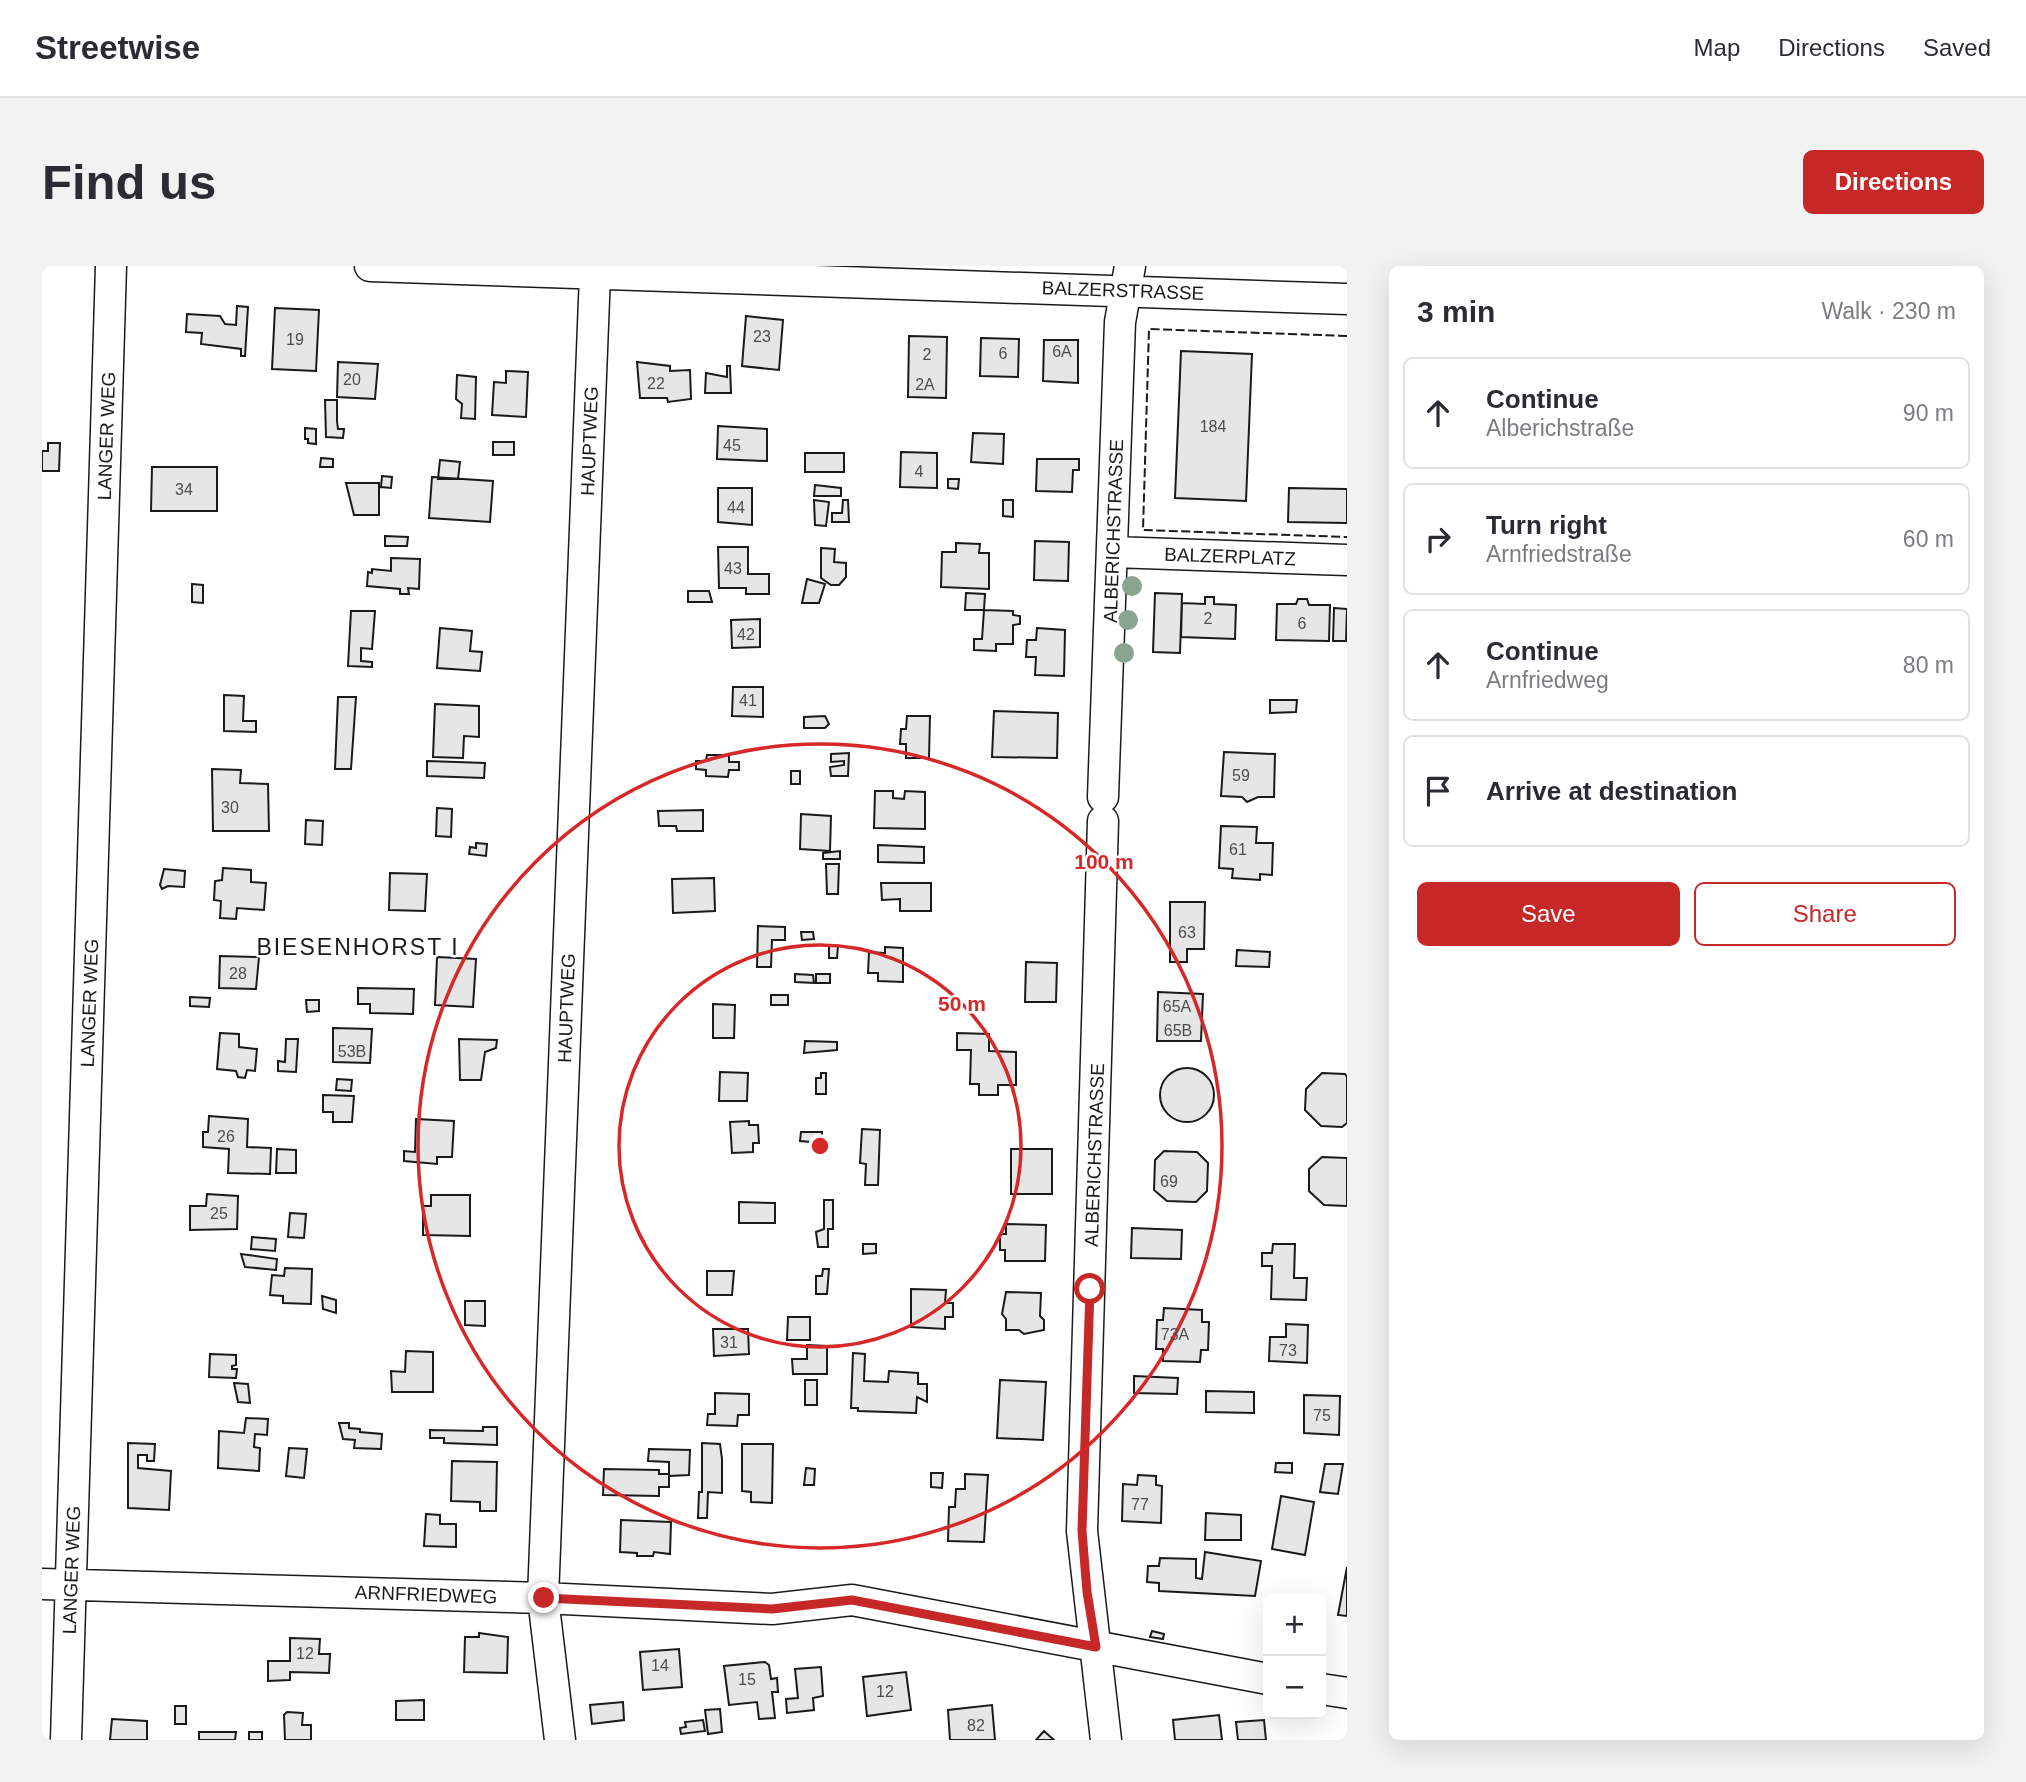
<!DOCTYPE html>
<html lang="en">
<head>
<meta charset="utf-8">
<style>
  body { margin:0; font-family:Arial,sans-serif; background:#f2f2f3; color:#2b2b33 }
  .controls { position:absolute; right:21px; bottom:21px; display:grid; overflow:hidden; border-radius:10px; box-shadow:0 7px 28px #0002 }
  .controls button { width:63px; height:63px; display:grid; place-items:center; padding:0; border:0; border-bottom:2px solid #e1e1e2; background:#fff; color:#2b2b33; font:35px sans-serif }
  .stop { position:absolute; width:21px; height:21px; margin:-16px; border:5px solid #c62828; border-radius:50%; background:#fff }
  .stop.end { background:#c62828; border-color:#fff; box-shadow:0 2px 7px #0008 }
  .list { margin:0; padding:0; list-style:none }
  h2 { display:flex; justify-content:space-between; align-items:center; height:91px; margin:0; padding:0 28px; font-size:30px }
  h2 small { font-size:23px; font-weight:400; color:#7c7c81 }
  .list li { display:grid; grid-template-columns:46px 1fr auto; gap:21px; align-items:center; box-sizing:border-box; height:112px; margin:0 14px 14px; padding:0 14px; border:2px solid #e1e1e2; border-radius:10px }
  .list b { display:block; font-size:26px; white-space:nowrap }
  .list p { margin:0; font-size:23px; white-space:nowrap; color:#7c7c81 }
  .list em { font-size:23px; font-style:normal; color:#7c7c81 }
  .actions { display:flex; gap:14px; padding:21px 28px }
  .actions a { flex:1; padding:16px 0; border:2px solid #c62828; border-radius:10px; text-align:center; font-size:24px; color:#c62828 }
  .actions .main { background:#c62828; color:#fff }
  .icon { flex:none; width:38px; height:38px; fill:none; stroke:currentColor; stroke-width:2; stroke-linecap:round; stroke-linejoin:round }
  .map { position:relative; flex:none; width:1305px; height:1474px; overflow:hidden; border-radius:10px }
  header { display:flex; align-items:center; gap:42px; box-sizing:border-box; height:98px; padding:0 35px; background:#fff; border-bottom:2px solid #e1e1e2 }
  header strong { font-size:33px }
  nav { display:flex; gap:38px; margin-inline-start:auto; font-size:24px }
  .intro { display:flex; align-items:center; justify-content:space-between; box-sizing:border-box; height:168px; padding:0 42px }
  h1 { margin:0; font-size:49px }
  .button { padding:18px 32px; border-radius:10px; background:#c62828; color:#fff; font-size:24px; font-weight:700 }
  main { display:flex; gap:42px; padding:0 42px }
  aside { flex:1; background:#fff; border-radius:10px; box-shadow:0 7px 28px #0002 }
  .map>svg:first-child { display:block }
  .building { fill:#e6e6e6; stroke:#1a1a1a; stroke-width:2 }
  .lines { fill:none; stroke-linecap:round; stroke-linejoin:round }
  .minor-casing { stroke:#1a1a1a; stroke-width:33 }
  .minor { stroke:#fff; stroke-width:30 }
  .fence { stroke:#1a1a1a; stroke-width:2; stroke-dasharray:9 3.5; stroke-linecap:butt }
  .tree { fill:#8aa48f }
  .route { stroke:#c62828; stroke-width:9 }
  .ring { fill:none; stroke:#d62828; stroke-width:3.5 }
  .labels { text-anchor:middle; stroke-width:5; stroke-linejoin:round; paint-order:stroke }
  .number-label { font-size:16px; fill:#4d4d4d }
  .street-label { font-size:19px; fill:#1a1a1a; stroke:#fff }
  .quarter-label { font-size:23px; letter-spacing:2px; fill:#1a1a1a; stroke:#fff }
  .centre { fill:#d62828; stroke:#fff; stroke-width:3.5 }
  .ring-label { font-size:21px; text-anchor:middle; font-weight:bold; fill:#d62828; stroke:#fff; stroke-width:5; stroke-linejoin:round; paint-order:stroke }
</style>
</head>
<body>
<header>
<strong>Streetwise</strong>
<nav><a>Map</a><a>Directions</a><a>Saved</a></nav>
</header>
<div class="intro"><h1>Find us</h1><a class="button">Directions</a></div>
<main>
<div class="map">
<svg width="1305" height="1474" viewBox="0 0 1305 1474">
  <rect width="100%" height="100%" fill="#fff"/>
  <path class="building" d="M195 40 206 41 203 90H199V83L159 78 160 67 144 66 145 48 178 50 183 58 194 59Z
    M233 42 277 44 274 105 230 103Z
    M704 50 741 54 737 104 700 100Z
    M867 70 905 71 904 132 866 131Z
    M939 72 977 73 976 111 938 110Z
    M1002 74H1036V117L1001 115Z
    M1139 85 1210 88 1204 235 1133 232Z
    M296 96 336 98 333 133 295 131Z
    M595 96 628 100V105L648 104 649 133 626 136 625 132H598Z
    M685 100H688L689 127H663L664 107 685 111Z
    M464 105 486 106 484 151 450 149 452 116 464 117Z
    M415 109 434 111 433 153 419 152 420 138 414 133Z
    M283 134H295V155L296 163H302L301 172 284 171Z
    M676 160 725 163V195L675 193Z
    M263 162 274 163V178L266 177V173H263Z
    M931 167 962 168 961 198 929 196Z
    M451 176H472V189H451Z
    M6 177H18L17 205H0V185H6Z
    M859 186 895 187V222L858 221Z
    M763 187H802V206H763Z
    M279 192 291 193V201H278Z
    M995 193H1037V204H1031L1030 226 994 225Z
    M398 194 418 196 416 213H396Z
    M110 201H175V245H109Z
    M340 210 350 211 349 222 339 221Z
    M390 211 451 215 448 256 387 252Z
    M906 213H917L916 223 906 222Z
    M304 217H337V249H312Z
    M773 219 799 222V230H772Z
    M676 222H710V259L676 256Z
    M1247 222 1305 223V257L1246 256Z
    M772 234 787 236 784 260 773 259Z
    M801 234H806L807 256H790V247H800Z
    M961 234H971V251L961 250Z
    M343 270 366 271 365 280H343Z
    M993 275 1027 276 1026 315 992 314Z
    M914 277 938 278 937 287H947V323L899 321 900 286H914Z
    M676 281H706V308H727V328H704V322H677Z
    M779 282 793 283 792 296 804 297V311L797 319H789L779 312Z
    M349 292 378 293 377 323 366 322 367 328H358V323L325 320 326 306 330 307V303L349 305Z
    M765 313 783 318 777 337H760Z
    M150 318 161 319V337L150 336Z
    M646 325H667L670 336H646Z
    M924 327 943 328 942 344H923Z
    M1113 327 1140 328 1138 387 1111 386Z
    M1163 331H1172V338L1194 339 1193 373 1139 371 1140 337 1163 338Z
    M1256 333H1265L1267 339H1288L1287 375 1234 374 1235 338H1254Z
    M1292 342 1305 343 1304 375H1291Z
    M942 344 971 345V349L978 350V358L971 359V378H954V385L932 384V373H940Z
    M309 345H333L330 383 319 382V395L330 396V401L306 400Z
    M718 353V381L690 382 689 354Z
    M398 362 430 365 428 385 440 386 438 405 395 402Z
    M995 362 1023 364 1022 410 993 409 994 391H984L985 374H994Z
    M691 421H721V451L690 450Z
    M182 429 202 430 201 455H214V466L182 465Z
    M296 431H314L309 503H293Z
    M1228 434H1255L1254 446 1228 447Z
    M393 438 437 440V471L422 470 421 492 391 491Z
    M952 445 1016 447 1015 492 950 491Z
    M783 450 787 458 783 462H762V451Z
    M865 450H888L887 492H864V478H858L859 463H864Z
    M1182 486 1233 488 1232 531H1216L1205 536 1200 531 1179 530Z
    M807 487 806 510H789L788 501 802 499V495L789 496V488Z
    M665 489H687V496H697V504H687L686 511 664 510V504L654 503V495H664Z
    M385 495 443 497 442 512 385 510Z
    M170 503 199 504 198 517 226 518 227 565H171Z
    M749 505H758V518H749Z
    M833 525H851V532L862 533 863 525 883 526V563L832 562Z
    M395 542 410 543 409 571 394 570Z
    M661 544V565H635L634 560H617L616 545Z
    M759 548 789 550 788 585 758 583Z
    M264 554 281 555 280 579 263 578Z
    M1179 560 1215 561 1214 577H1231L1230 609 1218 608V614L1190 612 1191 603 1177 602Z
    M434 577 445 578 444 590 427 588 428 581 434 582Z
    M836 579 882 581V597L836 596Z
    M798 585V593H781V587Z
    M784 598H797L796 628H785Z
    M181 602 209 604V616L224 617 222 644 195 642 194 653 178 652 179 635 172 634 173 615 180 614Z
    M122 603 143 605 142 621 126 620 120 623 118 619Z
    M348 607 385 608 383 645 347 644Z
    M672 612 673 645 631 647 630 613Z
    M839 617H889V645H858V633L840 634Z
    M1128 636H1163L1162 683H1145V696H1128Z
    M716 660 743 661V674H730L729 701H715Z
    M759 666H771L772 673 760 674Z
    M787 680H796L795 692H787Z
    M843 681 861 682V716L836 715V707H826L827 686 843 687Z
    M1195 684 1228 686 1227 701 1194 700Z
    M178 690 217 691 214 723 177 722Z
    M395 691 434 693 431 741 393 739Z
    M984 696 1015 697 1014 736H983Z
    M753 708 771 709 772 717 753 716Z
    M774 708H788V717H774Z
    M316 722 372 723 371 748 328 747V738H316Z
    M1116 726 1161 728 1159 775H1115Z
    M729 729H746V739H729Z
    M148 731 168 732 167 741 148 740Z
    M264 734H277V745L265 746Z
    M671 738 693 739 692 772H671Z
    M291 762 330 763 328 797 291 796Z
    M178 767 197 768V781L215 783 213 805 205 804 203 812 196 811 194 805 175 803Z
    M915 767 947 768V785L974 786V819H956V829H937V818H928L929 784H915Z
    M244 773H256L254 806 236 805V795L243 796Z
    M417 773 455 774 454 782 443 786 439 814H418Z
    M763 775 795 776V784L762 787Z
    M1118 829a27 27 0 1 1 54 0a27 27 0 1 1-54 0Z
    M678 806 706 807 705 835H677Z
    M779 807H784V828H774V812H779Z
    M1280 807 1303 808 1305 811V857L1300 861 1279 860 1263 844 1264 823Z
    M295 813 310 814 309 825 294 824Z
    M281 829 312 830 310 856H291V846H281Z
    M167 850 206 853 205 881 229 882 228 908 186 907 187 883 161 881V866H166Z
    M374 853 412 855 410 891H395V898L362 895V885L373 886Z
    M707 855V859H716L717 877H711V886L690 887 688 856Z
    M820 863 838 864 836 919H823L824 898 818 897Z
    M759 866H780V877L758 875Z
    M235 883 254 884V907H234Z
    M969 883H1010V928H969Z
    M1122 885 1155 886 1166 897 1165 925 1154 936 1125 935 1112 924 1113 894Z
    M1280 891 1305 892V940L1282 939 1267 925V903Z
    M165 928 196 930 195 963 148 964V940H164Z
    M389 929H428V970L381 969V940H389Z
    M782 934H791V963H786V981H776L774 966 782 963Z
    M697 936 733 937V957H697Z
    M248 947 264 948 262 972 246 971Z
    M964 958 1004 959 1003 995H963V984H958V968H964Z
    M1090 962 1140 964 1139 993 1089 992Z
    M210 971 234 973 233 985 209 983Z
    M821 978H834V987L821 988Z
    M1231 978H1253L1252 1012H1265L1264 1034 1229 1033 1230 1000H1220V987H1230Z
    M199 988 235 993 234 1004 203 1001Z
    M243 1002 270 1003 269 1038 241 1037V1030L228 1029 230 1009 242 1010Z
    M781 1003H787L785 1028H774V1010H780Z
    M665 1005H692L690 1029H665Z
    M869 1023 904 1024 903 1037H911V1051H903V1063L869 1061Z
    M964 1026 999 1027 998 1050 1002 1054V1064L982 1068 977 1064H964V1053L960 1048Z
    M280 1030 294 1034V1047L281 1043Z
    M423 1035H443V1060L423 1059Z
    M1122 1042 1160 1044V1056H1167L1166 1084H1159L1158 1096 1121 1095V1083H1114L1115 1054H1121Z
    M746 1051H768V1074H745Z
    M1244 1058 1266 1059 1265 1097 1227 1095 1228 1071H1244Z
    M671 1063H706L707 1088 672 1090Z
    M765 1079 785 1080V1108H751L750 1093H765Z
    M364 1085 391 1086V1126H350L349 1105 363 1106Z
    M811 1087 823 1088 822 1115 846 1116 847 1105 876 1107V1118H885V1136L875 1131 874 1147 816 1145V1142H809Z
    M168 1088 194 1089V1099L190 1100V1103H195L194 1112 167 1111Z
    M1092 1110 1136 1112 1135 1128 1092 1127Z
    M763 1114H775V1139H763Z
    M958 1114 1004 1116 1001 1174 955 1172Z
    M192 1117 206 1118 208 1137 196 1136Z
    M1164 1125 1212 1126V1147L1164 1146Z
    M673 1127 707 1128V1149H696L695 1160 665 1159 666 1148H673Z
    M1262 1129 1298 1130 1297 1169 1262 1167Z
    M204 1152 226 1153 225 1169 213 1168 212 1181 218 1182 217 1205 176 1202 177 1165 202 1167Z
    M297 1157H307V1162L318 1163V1166L340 1168 339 1183 312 1182 313 1174 301 1173Z
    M441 1161H455V1179L402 1177V1172H388V1164L441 1165Z
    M86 1177 113 1178 112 1195H105V1189H96V1202L129 1205 127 1244 86 1242Z
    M660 1177 678 1178 680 1193V1227L666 1226 665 1252H656L657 1226H660Z
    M700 1178H731L730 1237 709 1236V1226L700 1225Z
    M247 1182 265 1183 262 1212 244 1210Z
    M607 1183 648 1184 647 1209 627 1210V1221H617V1230L561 1229 562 1203 617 1204V1208H627V1196L606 1195Z
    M410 1195 455 1196 454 1245H438V1236L409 1235Z
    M1234 1197H1250V1207L1233 1206Z
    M1283 1198H1301L1296 1228 1278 1226Z
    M764 1202 773 1203 772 1219H762Z
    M889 1207H901L900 1222 889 1221Z
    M923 1208 946 1209 942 1276 906 1275 907 1241H913L914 1223H923Z
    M1096 1209 1114 1210V1219L1120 1220 1119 1257 1080 1255 1081 1218 1095 1219Z
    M1239 1230 1272 1236 1263 1289 1230 1283Z
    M1164 1247 1199 1249V1274H1163Z
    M384 1248 398 1249V1258H414V1281L382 1280Z
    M579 1254 629 1256 628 1288 612 1286 611 1290H595V1287L578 1286Z
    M1163 1286 1219 1295 1213 1330 1117 1325V1317L1105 1316 1106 1300H1117L1118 1292 1154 1293V1312L1160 1313Z
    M1305 1301V1350L1296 1349Z
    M1110 1365 1122 1368 1121 1373 1108 1371Z
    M437 1367 466 1371 465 1407 422 1406 423 1371H437Z
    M248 1372 278 1373 277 1388H288L287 1407 248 1406V1414L226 1415V1395H248Z
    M637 1383 640 1421 601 1424 598 1386Z
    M723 1396 727 1399 729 1413 735 1412 736 1426H730L733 1452 717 1453 715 1436 687 1439 682 1400Z
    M779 1401 781 1430 771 1432 772 1444 745 1447 744 1433 756 1432 753 1403Z
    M864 1406 869 1444 825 1450 821 1411Z
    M382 1434V1454H354V1435Z
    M581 1436 582 1454 550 1458 548 1439Z
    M950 1439 953 1474H908L906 1444Z
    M133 1440H144V1458H133Z
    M678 1443 680 1466 666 1468 663 1444Z
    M245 1446 261 1447 260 1459H269V1474H243L242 1449Z
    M1177 1449 1180 1474H1133L1131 1454Z
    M70 1453 105 1455V1474H68Z
    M661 1454 663 1465 639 1468 638 1462 644 1461 643 1456Z
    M1222 1454 1224 1474H1196L1194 1456Z
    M1002 1465 1012 1474H994Z
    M157 1466H194L193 1474H157Z
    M207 1466H220V1474H207Z"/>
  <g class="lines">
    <g class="minor-casing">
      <path id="minor" d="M328 0 1305 33
        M1071 286 1305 294
        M1061 531 1078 56 1088 0
        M1061 555 1040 1265 1064 1474
        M0 1318 501 1332 730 1343 810 1334 1226 1413
        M1279 1423 1305 1427
        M24 1474 69 0
        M518 1474 501 1332 553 8"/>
    </g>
    <use href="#minor" class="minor"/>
    <path class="fence" d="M1305 70 1107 63 1101 264 1305 271"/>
  </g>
  <g class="tree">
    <circle cx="1090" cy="320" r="10"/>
    <circle cx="1086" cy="354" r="10"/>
    <circle cx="1082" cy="387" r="10"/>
  </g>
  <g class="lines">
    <path class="route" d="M502 1332 730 1343 810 1334 1054 1381 1045 1326 1040 1265 1048 1023"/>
  </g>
  <g class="ring">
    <circle cx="778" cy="880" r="201"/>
    <circle cx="778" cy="880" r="402"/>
  </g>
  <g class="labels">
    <g class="number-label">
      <text x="720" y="76">23</text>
      <text x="253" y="79">19</text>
      <text x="1020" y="91">6A</text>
      <text x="961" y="93">6</text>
      <text x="885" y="94">2</text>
      <text x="310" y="119">20</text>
      <text x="614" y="123">22</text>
      <text x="883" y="124">2A</text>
      <text x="1171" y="166">184</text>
      <text x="690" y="185">45</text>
      <text x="877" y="211">4</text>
      <text x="142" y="229">34</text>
      <text x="694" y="247">44</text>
      <text x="691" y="308">43</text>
      <text x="1166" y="358">2</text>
      <text x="1260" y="363">6</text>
      <text x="704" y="374">42</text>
      <text x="706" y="440">41</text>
      <text x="1199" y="515">59</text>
      <text x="188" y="547">30</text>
      <text x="1196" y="589">61</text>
      <text x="1145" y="672">63</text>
      <text x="196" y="713">28</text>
      <text x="1135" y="746">65A</text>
      <text x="1136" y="770">65B</text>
      <text x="310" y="791">53B</text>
      <text x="184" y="876">26</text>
      <text x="1127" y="921">69</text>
      <text x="177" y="953">25</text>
      <text x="1133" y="1074">73A</text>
      <text x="687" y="1082">31</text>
      <text x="1246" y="1090">73</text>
      <text x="1280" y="1155">75</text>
      <text x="1098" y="1244">77</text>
      <text x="263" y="1393">12</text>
      <text x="618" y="1405">14</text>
      <text x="705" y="1419">15</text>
      <text x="843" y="1431">12</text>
      <text x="934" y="1465">82</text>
    </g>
    <g class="street-label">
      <text transform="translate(1081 24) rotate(2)" y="7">BALZERSTRASSE</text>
      <text transform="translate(64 170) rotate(-88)" y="7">LANGER WEG</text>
      <text transform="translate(547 175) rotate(-88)" y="7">HAUPTWEG</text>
      <text transform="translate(1071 265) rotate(-88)" y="7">ALBERICHSTRASSE</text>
      <text transform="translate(1188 290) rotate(2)" y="7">BALZERPLATZ</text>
      <text transform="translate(47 737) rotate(-88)" y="7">LANGER WEG</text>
      <text transform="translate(524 742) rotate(-88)" y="7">HAUPTWEG</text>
      <text transform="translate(1052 889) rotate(-88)" y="7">ALBERICHSTRASSE</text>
      <text transform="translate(29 1304) rotate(-88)" y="7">LANGER WEG</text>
      <text transform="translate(384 1328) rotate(2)" y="7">ARNFRIEDWEG</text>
    </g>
    <g class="quarter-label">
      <text x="316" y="689">BIESENHORST I</text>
    </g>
  </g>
  <circle cx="778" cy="880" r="10" class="centre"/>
  <g class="ring-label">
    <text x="1062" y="603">100 m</text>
    <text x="920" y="745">50 m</text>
  </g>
</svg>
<div class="controls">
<button>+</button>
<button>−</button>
</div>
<div class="stop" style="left:1048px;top:1023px"></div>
<div class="stop end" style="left:502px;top:1332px"></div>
</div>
<aside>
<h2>3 min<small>Walk · 230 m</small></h2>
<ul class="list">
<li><svg class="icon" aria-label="ahead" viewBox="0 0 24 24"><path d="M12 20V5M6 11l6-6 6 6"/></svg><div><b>Continue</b><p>Alberichstraße</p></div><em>90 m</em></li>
<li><svg class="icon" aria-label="right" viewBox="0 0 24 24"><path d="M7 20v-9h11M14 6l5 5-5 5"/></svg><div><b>Turn right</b><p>Arnfriedstraße</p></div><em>60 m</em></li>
<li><svg class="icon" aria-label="ahead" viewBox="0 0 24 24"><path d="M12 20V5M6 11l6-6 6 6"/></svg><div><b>Continue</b><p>Arnfriedweg</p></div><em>80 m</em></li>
<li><svg class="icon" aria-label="arrive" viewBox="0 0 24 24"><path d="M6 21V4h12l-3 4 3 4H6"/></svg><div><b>Arrive at destination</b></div></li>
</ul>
<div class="actions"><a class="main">Save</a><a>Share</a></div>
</aside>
</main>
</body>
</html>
